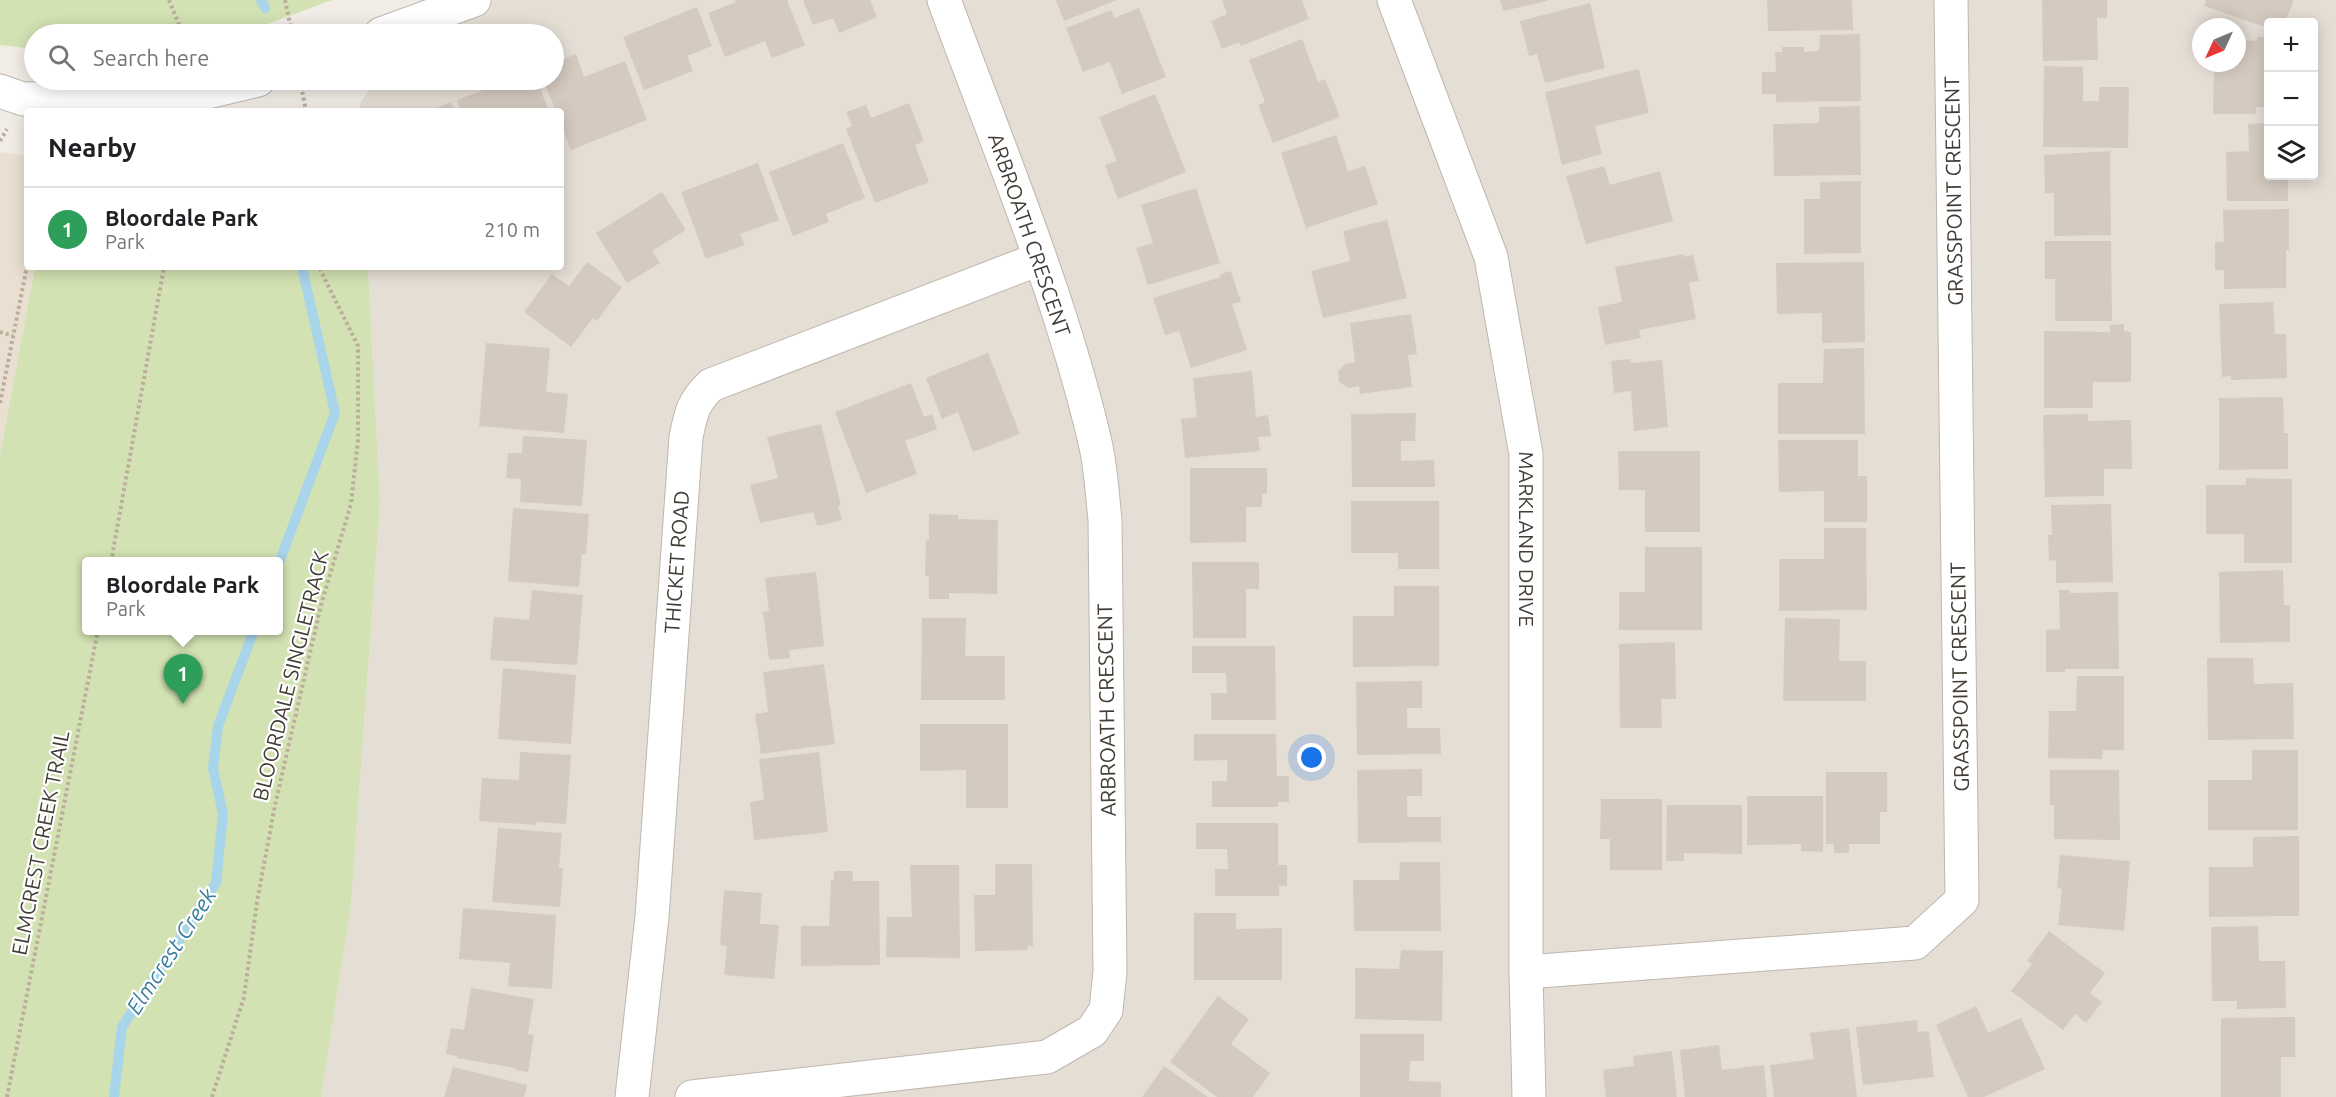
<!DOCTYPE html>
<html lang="en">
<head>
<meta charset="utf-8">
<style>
  body { margin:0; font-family:Ubuntu,sans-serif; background:#f6f6f6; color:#202124 }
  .controls { position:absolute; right:18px; top:18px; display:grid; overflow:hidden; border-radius:6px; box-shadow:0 3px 15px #0003 }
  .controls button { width:54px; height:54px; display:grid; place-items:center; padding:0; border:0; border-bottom:2px solid #e0e0e0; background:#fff; color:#202124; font:30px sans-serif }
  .compass { position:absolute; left:2192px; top:18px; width:54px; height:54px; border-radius:50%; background:#fff; box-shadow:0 3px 15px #0003; rotate:226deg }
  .you { position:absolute; left:1312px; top:758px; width:21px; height:21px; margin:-15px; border:4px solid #fff; border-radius:50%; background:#1a73e8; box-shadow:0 0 0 9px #1a73e833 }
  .badge { display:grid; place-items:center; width:39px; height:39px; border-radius:50%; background:#0f766e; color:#fff; font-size:20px; font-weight:700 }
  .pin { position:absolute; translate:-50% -50px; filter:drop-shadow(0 2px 3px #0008) }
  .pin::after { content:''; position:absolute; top:32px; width:21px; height:18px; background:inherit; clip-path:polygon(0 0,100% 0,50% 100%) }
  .popup { position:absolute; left:82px; top:557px; width:201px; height:78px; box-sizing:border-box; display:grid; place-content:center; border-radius:6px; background:#fff; filter:drop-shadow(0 2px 4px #0005); font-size:20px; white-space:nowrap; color:#757577 }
  .popup b { font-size:22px; color:#202124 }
  .popup::after { content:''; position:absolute; left:50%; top:100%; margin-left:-12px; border:12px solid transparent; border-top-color:#fff }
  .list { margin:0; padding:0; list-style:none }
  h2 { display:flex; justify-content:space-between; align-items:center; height:78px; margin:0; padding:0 24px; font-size:26px }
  h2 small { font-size:20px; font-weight:400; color:#757577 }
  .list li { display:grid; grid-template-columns:39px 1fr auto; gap:18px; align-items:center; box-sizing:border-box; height:84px; padding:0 24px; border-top:2px solid #e0e0e0 }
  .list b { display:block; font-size:22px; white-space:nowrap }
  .list p { margin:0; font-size:20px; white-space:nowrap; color:#757577 }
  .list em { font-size:20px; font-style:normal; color:#757577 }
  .icon { flex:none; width:33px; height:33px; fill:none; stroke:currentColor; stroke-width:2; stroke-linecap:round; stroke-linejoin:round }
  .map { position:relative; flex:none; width:2336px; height:1097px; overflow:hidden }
  .search { position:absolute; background:#fff; box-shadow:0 3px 15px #0003; left:24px; top:24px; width:540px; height:66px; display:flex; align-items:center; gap:15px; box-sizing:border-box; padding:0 21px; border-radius:33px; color:#757577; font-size:22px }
  .panel { position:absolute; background:#fff; box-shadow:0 3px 15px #0003; left:24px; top:108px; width:540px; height:162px; border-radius:6px }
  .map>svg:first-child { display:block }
  .residential { fill:#e5ded5; fill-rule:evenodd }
  .education { fill:#e9e0d1 }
  .green { fill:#d2e2b2; fill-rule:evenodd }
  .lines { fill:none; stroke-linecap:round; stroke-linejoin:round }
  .stream { stroke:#a8d5e9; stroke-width:10 }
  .building { fill:#d5cac0 }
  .street-casing { stroke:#bfb6ad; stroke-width:35 }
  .path { stroke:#bcad9c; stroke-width:4; stroke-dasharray:3 3; stroke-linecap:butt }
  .street { stroke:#fff; stroke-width:33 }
  .labels { text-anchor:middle; stroke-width:4.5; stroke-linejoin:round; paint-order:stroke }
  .street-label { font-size:21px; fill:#433d36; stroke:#fff }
  .water-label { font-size:22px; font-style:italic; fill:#387d9d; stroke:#fff }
</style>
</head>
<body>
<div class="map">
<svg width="2336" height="1097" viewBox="0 0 2336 1097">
  <rect width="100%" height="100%" fill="#f1ede6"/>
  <path class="residential" d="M421 0H2336V1097H321L351 904 380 504 368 267H561V111H360V104L375 80H554V34H401ZM2268 22H2314V176H2268ZM2201 27H2237V63H2201Z"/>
  <path class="education" d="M0 152 27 156V267H35L0 455Z"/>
  <path class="green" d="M0 0H332L240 34H34V49L0 45Z
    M35 267H368L380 503 351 904 321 1097H0V455ZM87 562H279V630H87Z"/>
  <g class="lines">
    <path class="stream" d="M261 0 265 8
      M279 563 335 413 302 267
      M114 1097 122 1027 216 883 223 814 213 768 218 726 254 630"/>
  </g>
  <path class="building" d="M735 0H787L805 45 772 58 765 41 725 57 708 13 736 2Z
    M803 0H870L877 17 839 33 833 18 813 25Z
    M1056 0H1117L1064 21Z
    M1222 0H1302L1309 19 1241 46 1239 42 1222 49 1211 21 1227 14Z
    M1500 0H1547V1L1503 11Z
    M1767 0H1852L1853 30 1768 31Z
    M2042 0H2107V18H2097L2098 60 2043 61Z
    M2206 0H2294L2285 22H2268V28L2204 6Z
    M1590 3 1605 68 1545 83 1537 54 1529 56 1520 21Z
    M697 7 712 46 687 56 693 71 644 90 623 37Z
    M1139 8 1166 77 1122 94 1110 62 1083 72 1066 28 1111 10 1114 18Z
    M1860 34 1861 101 1776 102V94H1762V72H1776L1775 52H1782V47H1804V52L1819 51 1820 35Z
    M2257 37H2268V107H2256V114H2213L2214 63H2237V40L2257 41Z
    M1302 39 1318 82 1325 79 1340 117 1273 143 1258 105 1265 102 1249 60Z
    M576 54 584 77 625 61 647 120 571 150 561 125V111H556L543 80H554V63Z
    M2044 66 2083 67V101H2099V87H2129L2128 148 2043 147Z
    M1639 69 1649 113 1595 126 1602 154 1562 165 1545 92Z
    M510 80H537L549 111H461L457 100Z
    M1155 94 1186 172 1118 199 1105 165 1117 161 1099 117Z
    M451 102 455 111H429Z
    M909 103 924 141 915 145 929 182 875 203 846 129 852 126 846 112 866 105 871 118Z
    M1860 106 1861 175 1774 176 1773 124 1819 123V107Z
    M2268 123V176H2288V201H2227L2226 152 2249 151 2248 124Z
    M1336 135 1348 171 1365 166 1378 204 1306 228 1281 153Z
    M843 143 865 198 826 214 829 222 793 236 769 172Z
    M2110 151 2111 235 2054 236V193H2045L2044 155Z
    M758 163 779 220 740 234 745 245 706 259 681 192Z
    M1604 166 1610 185 1660 171 1673 221 1586 244 1566 176Z
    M1861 181V253L1804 254V199H1820V182Z
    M1196 188 1220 263 1148 285 1136 248 1153 243 1141 205Z
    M662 192 686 230 652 251 660 263 627 283 596 233Z
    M2289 209V250H2286V288L2224 289V270H2215V242H2224L2223 210Z
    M1387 220 1407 298 1323 318 1311 271 1350 261 1343 231Z
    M2045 241H2111L2112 321H2055V279H2045Z
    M1684 254V257L1693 255 1699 281 1689 283 1696 319 1639 330 1641 338 1605 345 1598 307 1622 302 1615 267Z
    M587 262 622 287 597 321 593 318 571 347 524 312 552 274 569 286Z
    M1864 262 1865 342 1822 343V313L1777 314 1776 263Z
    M1231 271 1241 302 1232 304 1247 350 1191 368 1179 331 1165 335 1153 298 1221 277 1220 274Z
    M2273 302 2275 334H2286L2287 378 2231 380V376L2222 377 2219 304Z
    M1411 314 1417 354 1408 355 1412 387 1360 394 1359 386 1348 388 1339 382 1338 371 1345 364 1355 362 1350 323Z
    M2124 324V331L2131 332V382H2093V408H2044V331L2110 332V325Z
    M486 343 550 348 546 392 568 394 564 433 479 426Z
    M1864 348 1865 434H1778V383H1823L1824 349Z
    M988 353 1020 434 973 452 958 412 942 419 926 378Z
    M1630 359 1631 363 1662 360 1668 427 1634 431 1631 391 1614 393 1611 361Z
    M1252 371 1256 417 1268 415 1271 436 1258 437 1260 451 1185 458 1181 419 1197 417 1193 378Z
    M911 383 924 417 932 414 937 429 905 441 917 474 866 493 835 412Z
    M2283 397 2284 433H2288V469L2219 470V398Z
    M1416 413 1415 441H1401V461L1434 460 1435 487H1352L1351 414Z
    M2088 414V421L2131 420 2132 469H2104V496L2045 497 2043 415Z
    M821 424 841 505 838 506 842 520 817 526 813 512 760 523 750 485 778 478 767 437Z
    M523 436 587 440 582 506 520 502 521 479 506 478 508 453H522Z
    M1778 440H1858V476H1867V522H1824V491L1779 492Z
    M1618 451H1700V532H1645V490H1619Z
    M1190 468H1267V494H1262V507H1246V542L1190 543Z
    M2246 478 2292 479V563H2244V534H2206V485H2246Z
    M1351 501H1439V569H1398V553H1351Z
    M2111 504 2113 582 2056 583V560L2049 561 2048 535H2052L2051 505Z
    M513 508 589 514 586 554H582L579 587 508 581Z
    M929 514 958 515V519L998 520 997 594 949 593V599H929V576H925L926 540H929Z
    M1824 528H1866L1867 610 1779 611V559H1824Z
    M1645 547H1702V630H1619V592H1645Z
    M1192 562H1259V589H1246V638H1193Z
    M2283 570 2284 605H2290V642L2220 643 2219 572Z
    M816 572 824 646 789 650 790 658 769 660 763 612 769 611 765 578Z
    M1394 586H1439V666L1353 667V616H1394Z
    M532 590 583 595 577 665 490 660 494 617 529 620Z
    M2059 590H2069L2070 593 2118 592 2119 669H2065V672H2046V630L2060 629Z
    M922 618H966L965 656H1005V700H921Z
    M1785 618 1840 619 1839 661H1866V701H1783Z
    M1675 642 1676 699H1661L1662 728H1620L1619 644Z
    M1192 646H1275L1276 720H1211V693H1227L1226 673H1192Z
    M2207 658H2253L2254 684 2293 683 2294 739 2208 740Z
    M824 664 835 744 761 754 755 714 768 712 763 672Z
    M503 668 576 675 571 744 498 739Z
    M2077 676H2124V750H2103L2102 759 2048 758 2049 711H2076Z
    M1422 681V708H1407V728H1440L1441 754 1357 755 1356 682Z
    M920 724H1008V808H966V770L920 771Z
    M1194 734H1276L1277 776H1289V802H1278V807H1212V781H1227V760L1194 761Z
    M2252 750H2298V830H2208V780H2252Z
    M520 752 571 755 566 824 536 822V825L479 821 482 778 519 780Z
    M819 752 828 832 754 840 750 802 764 800 759 759Z
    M1422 769V796H1407V817H1441V842L1358 843 1357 770Z
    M2050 770H2119L2120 840 2054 839V805H2050Z
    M1826 772H1887V812H1880V844H1849V853H1834V844H1826Z
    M1747 796H1823V852L1801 851V844L1747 845Z
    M1601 799H1662V870H1610V839H1600Z
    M1667 805H1742V854L1684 853V861H1666Z
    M1196 823H1278V865H1287V886H1279V896H1215V869H1228L1227 849H1196Z
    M498 828 562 833 559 868H563L560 907 492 902Z
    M2299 836V916L2209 917V867H2253V837Z
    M2060 855 2130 861 2124 931 2058 925 2062 889 2057 888Z
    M1400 862H1440L1441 931H1354L1353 880H1399Z
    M995 864H1032L1033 946H1028L1027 950 975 951 974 895H995Z
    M910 865H959L960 958 886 957 887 917H912Z
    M834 871H853V881H879L880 965 801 966V926H829L831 880H834Z
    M724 890 762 893 760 924 779 925 774 979 724 975 727 946 720 945Z
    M463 908 556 915 552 989 508 986 510 963 459 959Z
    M1194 913H1236V929L1282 928V980H1194Z
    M2258 926 2259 961H2285L2286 1008 2237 1009V1001H2212L2211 927Z
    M2049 931 2105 973 2090 993 2102 1002 2086 1023 2075 1014 2063 1030 2011 991 2032 964 2027 961Z
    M1401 950 1443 951 1442 1021 1355 1019V968L1399 969Z
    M471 988 534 999 528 1034 534 1035 528 1072 515 1070 516 1068 457 1058V1056L446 1054 451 1028 464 1030Z
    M1218 996 1249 1019 1231 1044 1270 1073 1253 1097H1217L1170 1062Z
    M1976 1006 1988 1033 2021 1018 2045 1069 1984 1097H1968L1936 1025Z
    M2295 1017V1057H2281V1097H2221V1018Z
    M1917 1020 1918 1032 1929 1031 1934 1077 1863 1085 1856 1027Z
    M1849 1028 1857 1097H1774L1770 1065 1814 1059 1810 1033Z
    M1360 1034H1424V1061H1410L1409 1081 1441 1082V1097H1360Z
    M1719 1045 1722 1070 1764 1065 1767 1097H1685L1680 1050Z
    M1672 1051 1677 1097H1606L1603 1070 1634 1066 1633 1056Z
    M1164 1066 1208 1097H1142Z
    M453 1067 527 1085 524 1097H444Z"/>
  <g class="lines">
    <g class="street-casing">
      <g id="street">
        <path id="s1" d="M1394 0 1491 257 1526 454V972L1529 1097"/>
        <path d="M381 34 474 0"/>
        <path d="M0 91 23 99 191 96 258 80"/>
        <path d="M1526 972 1915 943 1962 900 1951 0"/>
        <path id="s2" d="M632 1097 652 917 686 437C691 413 693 402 711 385L1039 259"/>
        <path d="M692 1097 1047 1057 1092 1031 1106 1010 1110 972 1105 519C1102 494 1101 467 1095 442 1060 293 997 144 944 0"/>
      </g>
    </g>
    <path class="path" d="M169 0 183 34
      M285 0 292 34
      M300 80 306 111
      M0 141 7 129
      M0 332 13 336
      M0 403 27 266
      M111 562 164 267
      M7 1097 98 630
      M212 1097 244 997 257 902 275 805 321 605 351 504 358 440V346L319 267"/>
    <use href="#street" class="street"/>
  </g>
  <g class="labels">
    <g class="street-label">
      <text transform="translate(1954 191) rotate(-91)" y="7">GRASSPOINT CRESCENT</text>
      <text transform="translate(1029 235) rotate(71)" y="7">ARBROATH CRESCENT</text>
      <text dy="7" stroke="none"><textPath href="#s1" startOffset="560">MARKLAND DRIVE</textPath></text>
      <text dy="7" stroke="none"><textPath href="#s2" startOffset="537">THICKET ROAD</textPath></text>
      <text transform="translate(291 676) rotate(-76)" y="7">BLOORDALE SINGLETRACK</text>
      <text transform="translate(1960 677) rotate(-91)" y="7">GRASSPOINT CRESCENT</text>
      <text transform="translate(1107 710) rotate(-91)" y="7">ARBROATH CRESCENT</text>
      <text transform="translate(41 843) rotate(-79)" y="7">ELMCREST CREEK TRAIL</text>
    </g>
    <g class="water-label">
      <text transform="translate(171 951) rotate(-57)" y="8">Elmcrest Creek</text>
    </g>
  </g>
</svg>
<div class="controls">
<button>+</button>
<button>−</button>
<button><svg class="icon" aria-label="layers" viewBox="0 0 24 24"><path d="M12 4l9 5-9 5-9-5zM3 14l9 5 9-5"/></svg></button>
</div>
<svg class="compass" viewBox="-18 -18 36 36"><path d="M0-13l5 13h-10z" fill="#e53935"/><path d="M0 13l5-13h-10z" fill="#757577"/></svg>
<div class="you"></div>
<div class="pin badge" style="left:183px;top:704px;background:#2e9e5b">1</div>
<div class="popup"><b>Bloordale Park</b>Park</div>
<div class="search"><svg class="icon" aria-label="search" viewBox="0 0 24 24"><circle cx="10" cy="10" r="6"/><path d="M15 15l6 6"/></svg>Search here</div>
<section class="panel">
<h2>Nearby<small></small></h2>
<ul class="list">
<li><span class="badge" style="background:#2e9e5b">1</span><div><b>Bloordale Park</b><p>Park</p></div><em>210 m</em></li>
</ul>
</section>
</div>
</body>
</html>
